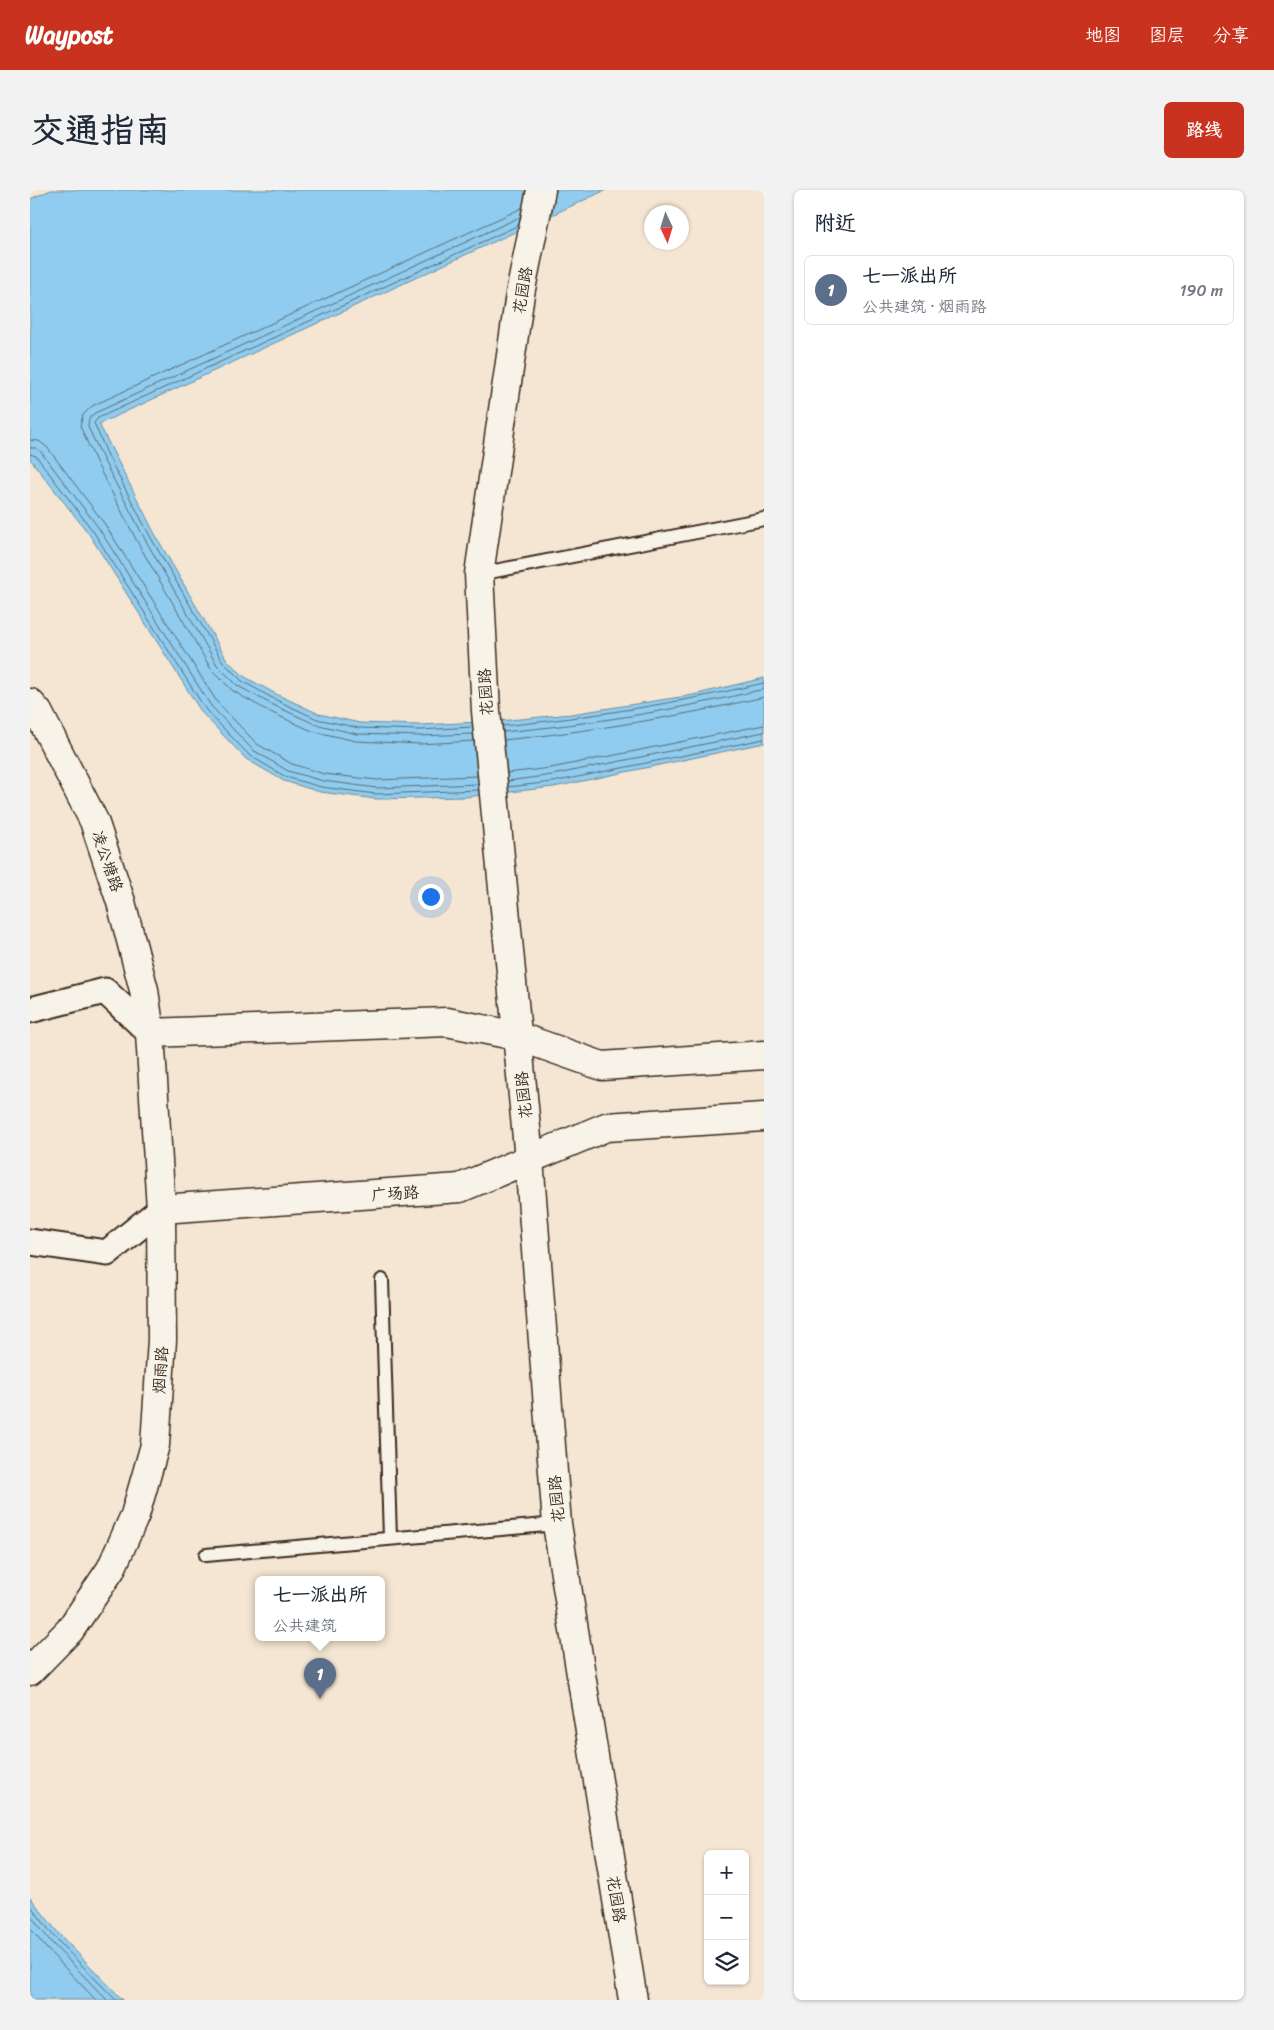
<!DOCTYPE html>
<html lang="zh">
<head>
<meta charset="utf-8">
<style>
  body { margin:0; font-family:Sriracha,"LXGW WenKai TC",sans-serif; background:#f2f2f3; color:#1f2937 }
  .controls { position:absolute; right:15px; bottom:15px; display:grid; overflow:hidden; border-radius:8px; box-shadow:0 1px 4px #0004 }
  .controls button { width:45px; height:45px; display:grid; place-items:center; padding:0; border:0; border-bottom:1px solid #e0e1e3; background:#fff; color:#1f2937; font:25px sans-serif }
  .compass { position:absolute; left:614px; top:15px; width:45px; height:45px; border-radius:50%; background:#fff; box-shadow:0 1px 4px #0004; rotate:176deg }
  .you { position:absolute; left:400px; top:706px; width:18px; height:18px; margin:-12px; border:4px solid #fff; border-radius:50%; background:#1a73e8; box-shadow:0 0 0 8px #1a73e833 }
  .badge { display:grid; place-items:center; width:32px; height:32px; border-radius:50%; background:#c8321e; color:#fff; font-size:16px; font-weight:700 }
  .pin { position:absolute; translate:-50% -41px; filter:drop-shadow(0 1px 2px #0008) }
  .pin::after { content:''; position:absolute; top:26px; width:18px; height:15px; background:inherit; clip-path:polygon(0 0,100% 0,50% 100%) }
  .popup { position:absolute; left:225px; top:1386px; width:130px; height:65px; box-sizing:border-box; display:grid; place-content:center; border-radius:8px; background:#fff; filter:drop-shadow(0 1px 4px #0005); font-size:16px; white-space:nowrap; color:#747a83 }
  .popup b { font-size:19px; color:#1f2937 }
  .popup::after { content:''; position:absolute; left:50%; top:100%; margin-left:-10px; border:10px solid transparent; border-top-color:#fff }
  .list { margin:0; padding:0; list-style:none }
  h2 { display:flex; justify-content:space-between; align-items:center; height:65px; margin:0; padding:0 20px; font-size:21px }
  h2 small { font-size:16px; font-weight:400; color:#747a83 }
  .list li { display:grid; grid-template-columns:32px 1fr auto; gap:15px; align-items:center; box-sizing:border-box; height:70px; margin:0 10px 10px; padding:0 10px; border:1px solid #e0e1e3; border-radius:8px }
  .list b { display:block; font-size:19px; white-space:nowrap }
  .list p { margin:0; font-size:16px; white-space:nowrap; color:#747a83 }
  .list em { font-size:16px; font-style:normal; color:#747a83 }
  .icon { flex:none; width:28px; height:28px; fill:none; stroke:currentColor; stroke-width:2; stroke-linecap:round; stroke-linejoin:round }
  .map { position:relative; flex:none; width:734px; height:1810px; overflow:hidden; border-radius:8px }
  header { display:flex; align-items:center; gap:30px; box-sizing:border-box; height:70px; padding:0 25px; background:#c8321e; color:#fff }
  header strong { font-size:24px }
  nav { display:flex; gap:28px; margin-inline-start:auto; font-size:18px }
  .intro { display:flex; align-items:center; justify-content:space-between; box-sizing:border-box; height:120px; padding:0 30px }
  h1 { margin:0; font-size:35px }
  .button { padding:12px 22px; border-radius:8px; background:#c8321e; color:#fff; font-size:18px; font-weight:700 }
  main { display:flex; gap:30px; padding:0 30px }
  aside { flex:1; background:#fff; border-radius:8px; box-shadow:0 1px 4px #0004 }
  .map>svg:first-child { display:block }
  .water { fill:#8fccef; stroke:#6d8b9b }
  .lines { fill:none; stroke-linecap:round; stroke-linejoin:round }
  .shore { stroke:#5d6b72; stroke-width:1 }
  .lane-casing { stroke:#3b2a1e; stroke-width:16 }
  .street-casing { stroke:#3b2a1e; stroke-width:29 }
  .secondary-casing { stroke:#3b2a1e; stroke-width:31 }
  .lane { stroke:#f7f3e8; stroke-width:12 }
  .street { stroke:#f7f3e8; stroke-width:25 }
  .secondary { stroke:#f7f3e8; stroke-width:28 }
  .labels { text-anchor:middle; stroke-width:5; stroke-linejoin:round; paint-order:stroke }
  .street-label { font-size:16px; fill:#3b2a1e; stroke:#f7f3e8 }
</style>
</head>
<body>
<header>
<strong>Waypost</strong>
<nav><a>地图</a><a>图层</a><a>分享</a></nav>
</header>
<div class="intro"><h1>交通指南</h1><a class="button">路线</a></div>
<main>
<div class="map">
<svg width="734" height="1810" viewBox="0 0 734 1810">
  <rect width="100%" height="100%" fill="#f4e6d2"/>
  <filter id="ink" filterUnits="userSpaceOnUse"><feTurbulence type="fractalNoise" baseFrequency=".02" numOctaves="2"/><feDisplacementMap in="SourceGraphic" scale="10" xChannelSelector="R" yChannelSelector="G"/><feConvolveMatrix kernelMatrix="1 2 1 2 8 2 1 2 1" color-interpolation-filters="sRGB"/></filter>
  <g filter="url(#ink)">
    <path class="water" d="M21 0H576L69 234 126 346 197 470 215 487 246 504 289 524 330 533 390 535 470 531 541 524 663 505 734 488V553L524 597 435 607 346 609 290 602 254 591 216 569 172 523 59 344 0 269V9Z
      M0 1707 29 1744 93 1810H0Z"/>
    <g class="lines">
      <path class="shore" d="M0 250 9 251 17 257 74 333 187 512 227 554 262 574 294 584 347 590 447 586
        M0 258H6L11 262 68 337 181 516 223 560 258 581 293 591 347 598 448 594
        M0 264 6 266 63 341 176 520 219 565 256 587 291 597 346 604 449 600
        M473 536C561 527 648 513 734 493
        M443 537 390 540 329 538 287 529 244 509 212 491 193 472 121 348 79 268 64 233 68 228 489 35
        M473 542C561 534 648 520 734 499
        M443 544 390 546 327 544 285 534 241 514 208 496 187 475 116 351 74 271 58 237 59 228 65 223 490 27
        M474 550C562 541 648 527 734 507
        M444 551 390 554 326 551 282 541 238 521 203 501 181 479 109 355 67 274 50 236 53 225 62 216 492 18
        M477 583 521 578 734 535
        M478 591 522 585 734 542
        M478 597 523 592 734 549
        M0 1715 25 1748 86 1810
        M0 1725 21 1752 77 1810
        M0 1738 16 1758 66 1810"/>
      <g class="lane-casing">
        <path id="lane" d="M449 384 734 329
          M352 1090 360 1348
          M176 1365 527 1334"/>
      </g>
      <g class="street-casing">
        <path id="street" d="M0 820 75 801 120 843
          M0 1052 77 1063 131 1019"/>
      </g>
      <g class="secondary-casing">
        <path id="secondary" d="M511 0 490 104 449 384 456 521 499 969 527 1334 603 1810
          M0 513 8 522 64 631 91 712 114 800 120 843 131 1019 132 1150 125 1255 105 1325 81 1379 40 1440 0 1481
          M120 843 417 832 487 846 572 876 734 865
          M131 1019 430 998 576 937 734 927"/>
      </g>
      <use href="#lane" class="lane"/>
      <use href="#street" class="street"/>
      <use href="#secondary" class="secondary"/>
    </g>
  </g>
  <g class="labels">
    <g class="street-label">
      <text transform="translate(492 100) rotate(-80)" y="6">花园路</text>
      <text transform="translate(455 502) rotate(-93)" y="6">花园路</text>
      <text transform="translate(78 671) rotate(71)" y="6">凌公塘路</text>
      <text transform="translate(493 905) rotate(-96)" y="6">花园路</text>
      <text transform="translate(365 1003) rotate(-4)" y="6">广场路</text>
      <text transform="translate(130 1180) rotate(-86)" y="6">烟雨路</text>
      <text transform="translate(526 1309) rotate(-95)" y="6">花园路</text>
      <text transform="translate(587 1709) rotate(81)" y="6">花园路</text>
    </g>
  </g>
</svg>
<div class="controls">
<button>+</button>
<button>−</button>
<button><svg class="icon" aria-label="layers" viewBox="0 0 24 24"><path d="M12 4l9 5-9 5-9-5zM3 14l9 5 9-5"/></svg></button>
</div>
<svg class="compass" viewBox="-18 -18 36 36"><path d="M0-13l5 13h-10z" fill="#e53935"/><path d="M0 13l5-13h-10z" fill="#747a83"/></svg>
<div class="you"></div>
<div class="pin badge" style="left:290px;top:1509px;background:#5c6f8a">1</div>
<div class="popup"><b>七一派出所</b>公共建筑</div>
</div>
<aside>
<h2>附近<small></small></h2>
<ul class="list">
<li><span class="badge" style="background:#5c6f8a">1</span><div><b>七一派出所</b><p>公共建筑 · 烟雨路</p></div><em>190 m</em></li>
</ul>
</aside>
</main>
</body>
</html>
